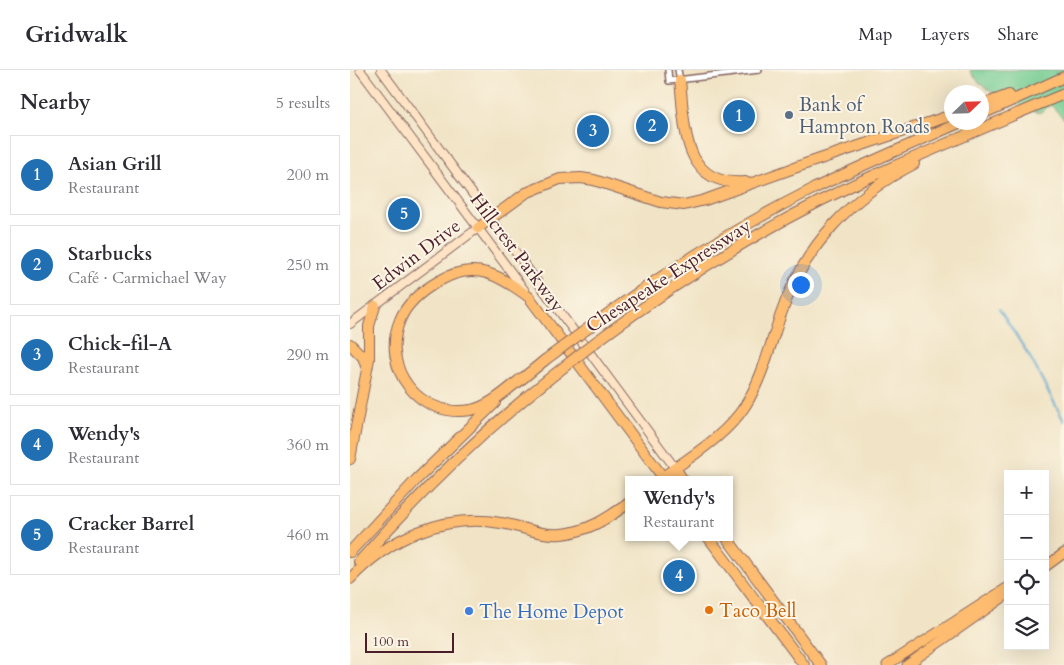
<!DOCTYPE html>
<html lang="en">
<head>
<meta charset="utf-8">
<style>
  body { margin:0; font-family:Cardo,serif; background:#f2f2f3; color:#2b2b33 }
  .controls { position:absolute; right:15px; bottom:15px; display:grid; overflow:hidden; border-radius:0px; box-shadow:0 5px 20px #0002 }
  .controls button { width:45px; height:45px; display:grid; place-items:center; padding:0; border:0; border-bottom:1px solid #e1e1e2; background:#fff; color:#2b2b33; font:25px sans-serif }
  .compass { position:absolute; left:594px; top:15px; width:45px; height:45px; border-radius:50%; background:#fff; box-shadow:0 5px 20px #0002; rotate:67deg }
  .scale { position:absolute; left:15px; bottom:12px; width:89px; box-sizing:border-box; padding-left:5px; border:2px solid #4a1f2b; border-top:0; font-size:14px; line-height:18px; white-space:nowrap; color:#4a1f2b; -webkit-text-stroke:4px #fcf5e5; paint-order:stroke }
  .you { position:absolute; left:450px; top:214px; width:18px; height:18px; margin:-12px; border:4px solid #fff; border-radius:50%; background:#1a73e8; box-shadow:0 0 0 8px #1a73e833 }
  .badge { display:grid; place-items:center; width:32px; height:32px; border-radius:50%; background:#1f6fb2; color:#fff; font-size:16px; font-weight:700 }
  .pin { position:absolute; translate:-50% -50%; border:2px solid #fff; box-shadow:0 1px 5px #0006 }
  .popup { position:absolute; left:275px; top:406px; width:108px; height:65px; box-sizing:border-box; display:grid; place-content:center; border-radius:0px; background:#fff; filter:drop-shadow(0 1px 4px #0005); font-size:16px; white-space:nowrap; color:#7c7c81 }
  .popup b { font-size:19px; color:#2b2b33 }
  .popup::after { content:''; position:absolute; left:50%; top:100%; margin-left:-10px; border:10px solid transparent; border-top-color:#fff }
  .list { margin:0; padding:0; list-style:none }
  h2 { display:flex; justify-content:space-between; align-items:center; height:65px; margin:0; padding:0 20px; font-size:21px }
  h2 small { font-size:16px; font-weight:400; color:#7c7c81 }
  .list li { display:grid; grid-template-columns:32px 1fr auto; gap:15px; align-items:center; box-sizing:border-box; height:80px; margin:0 10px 10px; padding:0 10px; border:1px solid #e1e1e2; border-radius:0px }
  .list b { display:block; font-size:19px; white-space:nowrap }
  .list p { margin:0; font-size:16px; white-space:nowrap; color:#7c7c81 }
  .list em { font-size:16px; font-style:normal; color:#7c7c81 }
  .icon { flex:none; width:28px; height:28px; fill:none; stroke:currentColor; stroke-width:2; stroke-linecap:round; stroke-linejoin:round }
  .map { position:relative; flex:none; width:714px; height:595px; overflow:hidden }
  header { display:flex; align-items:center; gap:30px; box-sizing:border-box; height:70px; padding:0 25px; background:#fff; border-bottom:1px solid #e1e1e2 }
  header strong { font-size:24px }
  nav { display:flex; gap:28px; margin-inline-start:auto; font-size:18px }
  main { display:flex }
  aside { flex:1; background:#fff }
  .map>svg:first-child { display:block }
  .green { fill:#74cc92; stroke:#5f765e }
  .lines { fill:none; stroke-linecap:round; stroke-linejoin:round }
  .stream { stroke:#53a7cf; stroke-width:2 }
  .street-casing { stroke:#846461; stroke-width:8 }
  .secondary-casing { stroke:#846461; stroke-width:10 }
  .primary-casing { stroke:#846461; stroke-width:11 }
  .highway-casing { stroke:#846461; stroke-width:12 }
  .street { stroke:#fff; stroke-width:5 }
  .secondary { stroke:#fee4c5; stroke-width:8 }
  .primary { stroke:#fdbc6f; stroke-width:9 }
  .highway { stroke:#fdbc6f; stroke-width:10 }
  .highway-bridge-casing { stroke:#846461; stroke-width:12; stroke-linecap:butt }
  .highway-bridge { stroke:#fdbc6f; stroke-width:10 }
  .service-dot { fill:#5c6f8a; stroke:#fcf5e5; stroke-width:2 }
  .food-dot { fill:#e8710a; stroke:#fcf5e5; stroke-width:2 }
  .shop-dot { fill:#3f7fe0; stroke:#fcf5e5; stroke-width:2 }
  .labels { text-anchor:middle; stroke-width:4; stroke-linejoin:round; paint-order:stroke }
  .service-label { font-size:19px; fill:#4e5e75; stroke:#fcf5e5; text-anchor:start }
  .street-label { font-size:19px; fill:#4a1f2b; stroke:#fcf5e5 }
  .food-label { font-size:19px; fill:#c56008; stroke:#fcf5e5; text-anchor:start }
  .shop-label { font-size:19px; fill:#366cbe; stroke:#fcf5e5; text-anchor:start }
</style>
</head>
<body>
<header>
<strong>Gridwalk</strong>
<nav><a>Map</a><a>Layers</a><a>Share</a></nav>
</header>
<main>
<aside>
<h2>Nearby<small>5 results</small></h2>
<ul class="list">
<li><span class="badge">1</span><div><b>Asian Grill</b><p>Restaurant</p></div><em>200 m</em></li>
<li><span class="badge">2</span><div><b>Starbucks</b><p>Café · Carmichael Way</p></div><em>250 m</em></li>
<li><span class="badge">3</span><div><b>Chick-fil-A</b><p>Restaurant</p></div><em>290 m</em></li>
<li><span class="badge">4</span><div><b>Wendy's</b><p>Restaurant</p></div><em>360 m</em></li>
<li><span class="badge">5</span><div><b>Cracker Barrel</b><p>Restaurant</p></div><em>460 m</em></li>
</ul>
</aside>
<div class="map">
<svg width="714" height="595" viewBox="0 0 714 595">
  <rect width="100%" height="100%" fill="#fcf5e5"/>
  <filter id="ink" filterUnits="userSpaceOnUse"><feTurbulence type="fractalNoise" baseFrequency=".02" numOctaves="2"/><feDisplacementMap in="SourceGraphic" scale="10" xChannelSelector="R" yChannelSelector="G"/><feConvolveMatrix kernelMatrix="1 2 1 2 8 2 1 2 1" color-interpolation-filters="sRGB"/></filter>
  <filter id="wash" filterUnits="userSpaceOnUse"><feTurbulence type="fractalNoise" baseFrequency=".0096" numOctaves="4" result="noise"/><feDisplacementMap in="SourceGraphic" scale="20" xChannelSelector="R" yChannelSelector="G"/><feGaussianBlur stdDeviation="1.12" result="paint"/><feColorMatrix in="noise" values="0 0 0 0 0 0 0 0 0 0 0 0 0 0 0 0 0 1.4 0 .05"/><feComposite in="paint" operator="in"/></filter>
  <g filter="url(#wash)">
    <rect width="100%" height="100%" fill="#f1e4c6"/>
    <path class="green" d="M620 0H714V49L701 35 689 43C666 33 632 24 620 0Z"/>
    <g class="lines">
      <path class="stream" d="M649 239 680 287 714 351"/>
    </g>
  </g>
  <g filter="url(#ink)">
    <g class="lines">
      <g class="street-casing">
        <path id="street" d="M318 0 319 11 409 0
          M328 0 330 10"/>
      </g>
      <g class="secondary-casing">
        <path id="secondary" d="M10 0 175 221
          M31 0 325 398
          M0 254 128 158"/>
      </g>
      <g class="primary-casing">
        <path id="primary" d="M695 497 714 483
          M537 595 658 517
          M557 595 658 524"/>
      </g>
      <g class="highway-casing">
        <path id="highway" d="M330 10C335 56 332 117 395 112
          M632 35 659 25
          M632 44 714 7
          M128 158 176 123 210 109 231 108 244 110 311 132 334 135 355 130 458 93 602 45
          M237 259C307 207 382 160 459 121 509 96 560 75 611 52
          M247 271C338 203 437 143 540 98 598 73 656 48 714 24
          M0 274 13 287 16 296
          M172 308C157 320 140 336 121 340 69 349 30 298 50 250 57 232 73 220 89 211 125 190 149 205 179 227L315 410
          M167 313 195 290
          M0 389 19 289V256L25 236
          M325 398 333 410
          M309 410C339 387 374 368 395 336 413 307 420 275 431 244 454 177 501 126 564 94
          M358 467 454 595
          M376 467 471 595
          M0 482 67 409 145 333
          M9 492C68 424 134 360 205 304
          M0 509C39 468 93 443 151 453 171 456 191 466 211 464 237 462 258 448 279 433"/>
      </g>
      <use href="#street" class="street"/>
      <use href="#secondary" class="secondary"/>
      <use href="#primary" class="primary"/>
      <use href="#highway" class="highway"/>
      <g class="highway-bridge-casing">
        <path id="highway-bridge" d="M195 290 237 259
          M205 304 247 271"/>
      </g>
      <use href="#highway-bridge" class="highway-bridge"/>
    </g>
  </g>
  <circle class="service-dot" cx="439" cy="45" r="5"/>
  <circle class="food-dot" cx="359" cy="540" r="5"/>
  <circle class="shop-dot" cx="119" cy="541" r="5"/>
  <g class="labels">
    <g class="service-label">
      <text x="449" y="41">Bank of<tspan x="449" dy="22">Hampton Roads</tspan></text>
    </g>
    <g class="street-label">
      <text transform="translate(168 182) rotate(53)" y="7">Hillcrest Parkway</text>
      <text transform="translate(66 184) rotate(-37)" y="7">Edwin Drive</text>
      <text transform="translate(318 205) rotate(-33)" y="7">Chesapeake Expressway</text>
    </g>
    <g class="food-label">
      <text x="369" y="547">Taco Bell</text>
    </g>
    <g class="shop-label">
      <text x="129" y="548">The Home Depot</text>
    </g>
  </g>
</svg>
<div class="controls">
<button>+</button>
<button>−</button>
<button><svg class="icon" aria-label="locate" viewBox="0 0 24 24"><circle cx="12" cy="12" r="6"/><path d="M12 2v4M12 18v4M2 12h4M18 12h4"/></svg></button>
<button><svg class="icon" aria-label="layers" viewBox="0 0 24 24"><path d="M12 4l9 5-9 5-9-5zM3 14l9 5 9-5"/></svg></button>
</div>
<svg class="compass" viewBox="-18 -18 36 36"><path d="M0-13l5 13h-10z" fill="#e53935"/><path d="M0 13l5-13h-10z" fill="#7c7c81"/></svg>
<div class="scale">100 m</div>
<div class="you"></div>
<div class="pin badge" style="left:389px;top:46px">1</div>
<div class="pin badge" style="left:302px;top:56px">2</div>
<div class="pin badge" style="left:243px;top:61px">3</div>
<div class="pin badge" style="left:329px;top:506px">4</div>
<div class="popup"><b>Wendy's</b>Restaurant</div>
<div class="pin badge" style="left:54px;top:144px">5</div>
</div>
</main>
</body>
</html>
